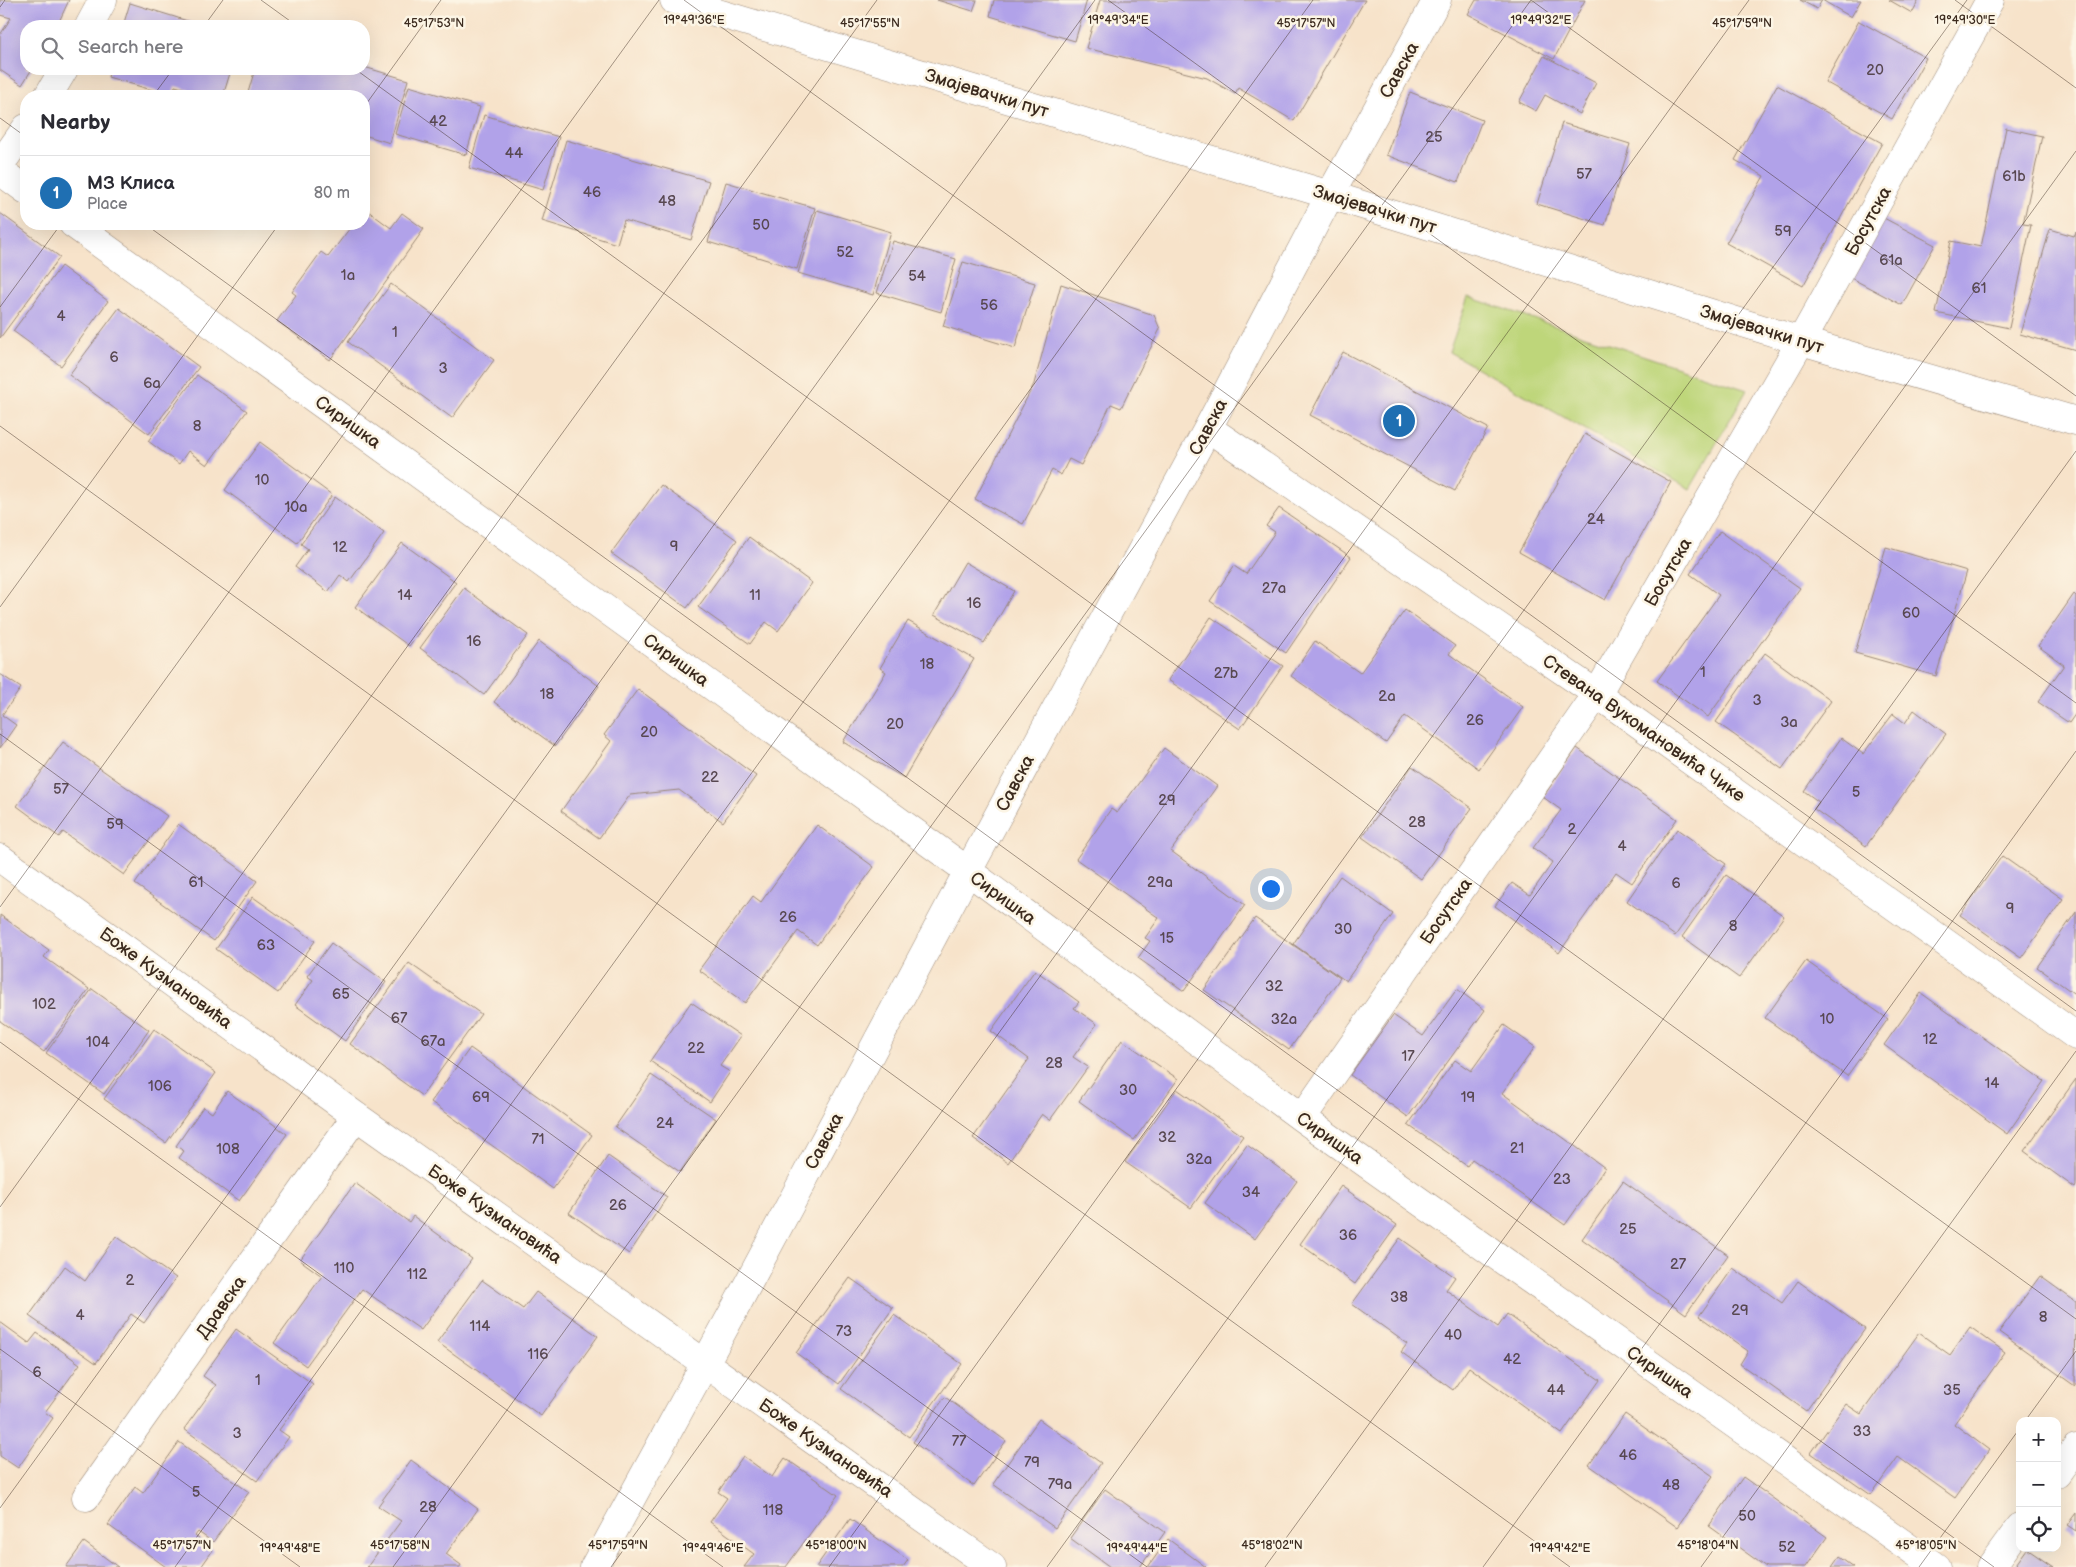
<!DOCTYPE html>
<html lang="en">
<head>
<meta charset="utf-8">
<style>
  body { margin:0; font-family:"Balsamiq Sans",sans-serif; background:#f2f2f3; color:#2b2b33 }
  .controls { position:absolute; right:15px; bottom:15px; display:grid; overflow:hidden; border-radius:10px; box-shadow:0 5px 20px #0002 }
  .controls button { width:45px; height:45px; display:grid; place-items:center; padding:0; border:0; border-bottom:1px solid #e1e1e2; background:#fff; color:#2b2b33; font:25px sans-serif }
  .you { position:absolute; left:1270px; top:888px; width:18px; height:18px; margin:-12px; border:4px solid #fff; border-radius:50%; background:#1a73e8; box-shadow:0 0 0 8px #1a73e833 }
  .badge { display:grid; place-items:center; width:32px; height:32px; border-radius:50%; background:#1f6fb2; color:#fff; font-size:16px; font-weight:700 }
  .pin { position:absolute; translate:-50% -50%; border:2px solid #fff; box-shadow:0 1px 5px #0006 }
  .list { margin:0; padding:0; list-style:none }
  h2 { display:flex; justify-content:space-between; align-items:center; height:65px; margin:0; padding:0 20px; font-size:21px }
  h2 small { font-size:16px; font-weight:400; color:#7c7c81 }
  .list li { display:grid; grid-template-columns:32px 1fr auto; gap:15px; align-items:center; box-sizing:border-box; height:75px; padding:0 20px; border-top:1px solid #e1e1e2 }
  .list b { display:block; font-size:19px; white-space:nowrap }
  .list p { margin:0; font-size:16px; white-space:nowrap; color:#7c7c81 }
  .list em { font-size:16px; font-style:normal; color:#7c7c81 }
  .icon { flex:none; width:28px; height:28px; fill:none; stroke:currentColor; stroke-width:2; stroke-linecap:round; stroke-linejoin:round }
  .map { position:relative; flex:none; width:2076px; height:1567px; overflow:hidden }
  .search { position:absolute; background:#fff; box-shadow:0 5px 20px #0002; left:20px; top:20px; width:350px; height:55px; display:flex; align-items:center; gap:12px; box-sizing:border-box; padding:0 18px; border-radius:20px; color:#7c7c81; font-size:19px }
  .panel { position:absolute; background:#fff; box-shadow:0 5px 20px #0002; left:20px; top:90px; width:350px; height:140px; border-radius:20px }
  .map>svg:first-child { display:block }
  .green { fill:#bed67a; stroke:#7c804c }
  .building { fill:#b1a2e9 }
  .lines { fill:none; stroke-linecap:round; stroke-linejoin:round }
  .minor-casing { stroke:#998674; stroke-width:29 }
  .minor { stroke:#fff; stroke-width:28 }
  .ticks { fill:none; stroke:#3b2a1e; stroke-width:1; stroke-opacity:0.45 }
  .labels { text-anchor:middle; stroke-width:5; stroke-linejoin:round; paint-order:stroke }
  .number-label { font-size:15px; fill:#584851 }
  .street-label { font-size:18px; fill:#3b2a1e; stroke:#fcf5e5 }
  .ticks-label { font-size:12px; text-anchor:middle; fill:#3b2a1e; stroke:#fcf5e5; stroke-width:5; stroke-linejoin:round; paint-order:stroke }
</style>
</head>
<body>
<div class="map">
<svg width="2076" height="1567" viewBox="0 0 2076 1567">
  <rect width="100%" height="100%" fill="#fcf5e5"/>
  <filter id="ink" filterUnits="userSpaceOnUse"><feTurbulence type="fractalNoise" baseFrequency=".02" numOctaves="2"/><feDisplacementMap in="SourceGraphic" scale="10" xChannelSelector="R" yChannelSelector="G"/><feConvolveMatrix kernelMatrix="1 2 1 2 8 2 1 2 1" color-interpolation-filters="sRGB"/></filter>
  <filter id="wash" filterUnits="userSpaceOnUse"><feTurbulence type="fractalNoise" baseFrequency=".0096" numOctaves="4" result="noise"/><feDisplacementMap in="SourceGraphic" scale="20" xChannelSelector="R" yChannelSelector="G"/><feGaussianBlur stdDeviation="1.12" result="paint"/><feColorMatrix in="noise" values="0 0 0 0 0 0 0 0 0 0 0 0 0 0 0 0 0 1.4 0 .05"/><feComposite in="paint" operator="in"/></filter>
  <g filter="url(#wash)">
    <rect width="100%" height="100%" fill="#f7e3ca"/>
    <path class="green" d="M1468 297 1747 390 1690 489 1449 352Z"/>
    <g id="blocks">
      <path class="building" d="M0 0H69L57 26H26V69H32L22 85 0 70V35L11 18 0 15Z
        M937 0H977L973 11Z
        M994 0H1087L1075 41 990 16Z
        M1100 0H1365L1294 121 1238 88 1235 94 1207 78 1086 48Z
        M1476 0H1585L1554 59 1468 14Z
        M1800 0H1861L1851 17 1822 0 1817 9Z
        M1889 0H1919L1912 13Z
        M130 3 194 23 193 26H123Z
        M1859 21 1926 58 1892 119 1825 82Z
        M1544 56 1596 83 1580 114 1545 95 1536 111 1519 102Z
        M364 67 408 80 390 143 364 135V96H247L255 69H364Z
        M110 69H228L231 70 223 96H211L175 86 172 96 108 77Z
        M1777 85 1882 143 1803 286 1726 243 1764 176 1735 160Z
        M409 86 480 107 466 155 395 134Z
        M1410 92 1482 120 1458 182 1386 155Z
        M484 115 559 137 543 190 469 168Z
        M1562 123 1630 144 1605 225 1537 204Z
        M2006 128 2042 136 2023 224 2031 225 2009 328 1936 313 1951 241 1981 247Z
        M566 140 709 181 691 240 624 220 617 244 542 221Z
        M726 182 815 208 797 269 708 242Z
        M364 208 391 228 402 213 424 229 330 360 277 321 296 295 292 292 321 252 328 257 353 224H364Z
        M817 210 891 232 873 295 798 273Z
        M0 213 60 257 0 338Z
        M1880 216 1935 245 1902 305 1847 276Z
        M2050 229 2074 236 2076 232V350L2020 334Z
        M893 241 956 259 941 312 877 293Z
        M963 262 1035 283 1015 348 943 326Z
        M61 266 108 301 61 366 13 331Z
        M391 284 494 360 452 418 348 342Z
        M1061 284 1154 315 1160 329 1121 408 1111 404 1081 465 1069 459 1061 475 1052 470 1023 524 975 499 1034 384Z
        M119 308 199 367 149 434 69 375Z
        M1343 352 1488 428 1455 491 1310 415Z
        M197 375 247 411 207 465 188 451 179 464 148 441Z
        M1585 434 1671 482 1605 600 1519 552Z
        M260 442 332 495 297 543 225 490Z
        M661 485 737 540 687 608 611 553Z
        M335 497 384 533 349 582 340 575 328 592 295 567 308 549 301 544Z
        M1279 508 1351 557 1286 653 1210 601 1234 566 1246 574 1275 532 1266 526Z
        M1720 531 1800 588 1708 717 1657 681 1719 595 1690 574Z
        M749 537 812 583 778 631 766 622 750 644 698 607Z
        M402 543 456 582 409 646 355 607Z
        M1886 547 1967 571 1936 676 1855 653Z
        M965 562 1014 591 984 643 934 615Z
        M464 588 528 635 484 695 420 648Z
        M2074 594 2076 596V713L2069 723 2038 702 2064 665 2038 646Z
        M1405 610 1455 646 1449 654 1523 707 1479 769 1405 716 1386 743 1291 676 1315 641 1360 673Z
        M1211 617 1283 666 1240 729 1168 680Z
        M908 621 974 659 904 778 843 742 886 672 880 668Z
        M539 641 599 686 555 746 494 702Z
        M1765 653 1831 701 1782 769 1716 722Z
        M0 674 21 688 2 715 16 725 0 748Z
        M638 689 756 776 723 822 679 790 630 795 599 838 561 811 611 741 604 735Z
        M1914 710 1946 734 1866 846 1814 809 1819 802 1804 791 1841 738 1863 754 1893 714 1905 723Z
        M63 742 167 816 124 875 63 832 59 837 17 806Z
        M1164 748 1217 786 1171 851 1245 905 1184 991 1138 958 1150 941 1145 938 1159 918 1076 859 1111 809 1117 813Z
        M1577 748 1677 819 1632 883 1616 872 1559 953 1495 906 1512 883 1530 895 1553 862 1533 848 1561 810 1543 797Z
        M1412 766 1472 808 1421 879 1362 837Z
        M178 824 257 881 214 941 135 884Z
        M817 825 874 867 817 945 798 931 745 1003 699 970 753 896 761 902Z
        M1677 829 1726 864 1675 936 1627 901Z
        M2002 856 2063 899 2021 958 1960 915Z
        M1726 875 1784 916 1739 978 1682 937Z
        M1340 876 1393 914 1346 981 1293 944Z
        M253 897 315 941 278 993 216 949Z
        M2076 912V995L2037 967Z
        M0 915 49 950 44 957 89 989 44 1052 0 1021Z
        M1255 918 1340 978 1289 1050 1204 990Z
        M331 943 386 982 345 1041 295 1005 313 980 307 976Z
        M1806 961 1888 1019 1847 1076 1765 1018Z
        M409 963 481 1014 422 1096 350 1044Z
        M1035 970 1079 1002 1074 1008 1097 1024 1073 1057 1088 1067 1050 1120 1042 1114 1008 1163 973 1138 1029 1059 991 1031Z
        M92 989 149 1030 104 1094 46 1053Z
        M1457 989 1485 1010 1408 1117 1350 1075 1393 1015 1423 1036Z
        M1921 993 2044 1081 2007 1134 1884 1045Z
        M691 1002 741 1036 720 1066 730 1072 710 1102 650 1061Z
        M1504 1025 1535 1047 1502 1093 1605 1168 1565 1225 1472 1159 1467 1166 1408 1125 1455 1060 1471 1071Z
        M154 1029 216 1073 166 1143 104 1099Z
        M1122 1040 1178 1079 1134 1140 1079 1101Z
        M470 1048 592 1135 553 1189 431 1102Z
        M651 1075 716 1119 680 1172 615 1127Z
        M2076 1079V1186L2075 1188 2024 1151Z
        M1177 1089 1243 1136 1191 1208 1125 1162Z
        M227 1091 287 1134 239 1201 179 1158 184 1151 176 1146 203 1107 212 1113Z
        M1247 1145 1297 1181 1255 1239 1205 1203Z
        M608 1156 667 1197 629 1254 569 1213Z
        M1623 1181 1728 1255 1686 1314 1582 1239Z
        M355 1183 409 1222 413 1216 472 1259 421 1330 362 1289 306 1366 274 1343 322 1276 300 1260Z
        M1341 1186 1397 1225 1355 1284 1300 1244Z
        M116 1236 176 1278 144 1323 131 1314 96 1363 29 1316 65 1266 85 1281Z
        M1400 1238 1455 1277 1446 1290 1498 1327 1507 1314 1600 1380 1562 1434 1469 1367 1453 1390 1401 1352 1407 1344 1352 1304Z
        M1733 1268 1782 1303 1798 1281 1865 1329 1806 1411 1740 1364 1748 1351 1699 1316Z
        M2040 1276 2076 1302 2075 1386 1999 1332Z
        M850 1278 893 1308 839 1384 796 1353Z
        M482 1280 523 1309 536 1292 598 1336 541 1416 437 1342Z
        M894 1315 962 1364 909 1437 841 1389Z
        M0 1322 29 1343 37 1333 80 1364 45 1412 53 1418 18 1468 0 1456Z
        M1970 1327 2005 1352 1954 1424 1989 1450 1955 1498 1898 1457 1871 1495 1811 1453 1846 1404 1861 1414 1919 1333 1950 1355Z
        M236 1329 313 1384 279 1430 289 1437 257 1481 184 1429 216 1385 203 1376Z
        M945 1397 1006 1441 974 1486 913 1442Z
        M1625 1414 1713 1476 1677 1527 1589 1465Z
        M1039 1419 1101 1463 1055 1528 993 1484Z
        M179 1442 249 1492 213 1542 198 1532 195 1536 213 1550 201 1567H166L108 1525 135 1487 143 1493Z
        M743 1456 772 1477 785 1458 838 1495 786 1567H744L754 1554 710 1522 727 1498 718 1492Z
        M411 1460 478 1509 446 1554 461 1565 460 1567H367L401 1521 378 1506Z
        M1743 1477 1827 1537 1806 1567H1766L1709 1526Z
        M1105 1489 1165 1532 1140 1567H1110L1070 1538Z
        M2076 1513V1531L2067 1525Z
        M850 1519 908 1560 903 1567H816Z
        M1168 1539 1206 1567H1148Z
        M84 1542 118 1567H66Z
        M2027 1549 2053 1567H2014Z
        M1839 1557 1853 1567H1832Z"/>
    </g>
  </g>
  <g filter="url(#ink)">
    <use href="#blocks" fill-opacity="0" stroke="#998674" stroke-width="1"/>
    <g class="lines">
      <g class="minor-casing">
        <path id="minor" d="M674 0 1330 195 1801 341 2076 421
          M89 26 103 0
          M48 96 64 69
          M0 165 26 128
          M0 171 26 190
          M73 224 968 871 1302 1118 1936 1567
          M1208 428 1597 694 2076 1036
          M0 858 356 1116 992 1567
          M1302 1118 1597 694 1801 341 1990 0
          M2057 1474 2076 1448
          M86 1497 356 1116
          M594 1567 733 1312 968 871 1208 428 1330 195 1437 0
          M1991 1567 2020 1527"/>
      </g>
      <use href="#minor" class="minor"/>
    </g>
  </g>
  <path class="ticks" d="M261 0 297 26M684 0 2076 1011M1108 0 2076 703M1531 0 2076 396M1955 0 2076 88M0 7 5 0M204 26 223 0M355 69 2076 1319M153 96 173 69M364 107 441 0M0 118 26 137M145 224 1994 1567M0 307 61 224M0 426 1570 1567M0 607 279 224M0 734 1147 1567M0 907 659 0M0 1042 723 1567M0 1207 877 0M0 1349 300 1567M2025 1421 2076 1351M0 1508 1095 0M175 1567 1313 0M393 1567 1531 0M611 1567 1749 0M829 1567 1967 0M1047 1567 2076 151M1265 1567 2076 451M1483 1567 2076 751M1701 1567 2076 1051M1919 1567 2020 1428"/>
  <g class="labels">
    <g class="number-label">
      <text x="1875" y="75">20</text>
      <text x="438" y="126">42</text>
      <text x="1434" y="142">25</text>
      <text x="514" y="158">44</text>
      <text x="1584" y="179">57</text>
      <text x="2014" y="181">61b</text>
      <text x="592" y="197">46</text>
      <text x="667" y="206">48</text>
      <text x="761" y="230">50</text>
      <text x="1783" y="236">59</text>
      <text x="845" y="257">52</text>
      <text x="1891" y="265">61a</text>
      <text x="348" y="280">1a</text>
      <text x="917" y="281">54</text>
      <text x="1979" y="293">61</text>
      <text x="989" y="310">56</text>
      <text x="61" y="321">4</text>
      <text x="395" y="337">1</text>
      <text x="114" y="362">6</text>
      <text x="443" y="373">3</text>
      <text x="152" y="388">6a</text>
      <text x="197" y="431">8</text>
      <text x="262" y="485">10</text>
      <text x="296" y="512">10a</text>
      <text x="1596" y="524">24</text>
      <text x="674" y="551">9</text>
      <text x="340" y="552">12</text>
      <text x="1274" y="593">27a</text>
      <text x="405" y="600">14</text>
      <text x="755" y="600">11</text>
      <text x="974" y="608">16</text>
      <text x="1911" y="618">60</text>
      <text x="474" y="646">16</text>
      <text x="927" y="669">18</text>
      <text x="1703" y="677">1</text>
      <text x="1226" y="678">27b</text>
      <text x="547" y="699">18</text>
      <text x="1387" y="701">2a</text>
      <text x="1757" y="705">3</text>
      <text x="1475" y="725">26</text>
      <text x="1789" y="727">3a</text>
      <text x="895" y="729">20</text>
      <text x="649" y="737">20</text>
      <text x="710" y="782">22</text>
      <text x="61" y="794">57</text>
      <text x="1856" y="797">5</text>
      <text x="1167" y="805">29</text>
      <text x="1417" y="827">28</text>
      <text x="115" y="829">59</text>
      <text x="1572" y="834">2</text>
      <text x="1622" y="851">4</text>
      <text x="196" y="887">61</text>
      <text x="1160" y="887">29a</text>
      <text x="1676" y="888">6</text>
      <text x="2010" y="913">9</text>
      <text x="788" y="922">26</text>
      <text x="1733" y="931">8</text>
      <text x="1343" y="934">30</text>
      <text x="1167" y="943">15</text>
      <text x="266" y="950">63</text>
      <text x="1274" y="991">32</text>
      <text x="341" y="999">65</text>
      <text x="44" y="1009">102</text>
      <text x="399" y="1023">67</text>
      <text x="1284" y="1024">32a</text>
      <text x="1827" y="1024">10</text>
      <text x="1930" y="1044">12</text>
      <text x="433" y="1046">67a</text>
      <text x="98" y="1047">104</text>
      <text x="696" y="1053">22</text>
      <text x="1408" y="1061">17</text>
      <text x="1054" y="1068">28</text>
      <text x="1992" y="1088">14</text>
      <text x="160" y="1091">106</text>
      <text x="1128" y="1095">30</text>
      <text x="481" y="1102">69</text>
      <text x="1468" y="1102">19</text>
      <text x="665" y="1128">24</text>
      <text x="1167" y="1142">32</text>
      <text x="538" y="1144">71</text>
      <text x="1517" y="1153">21</text>
      <text x="228" y="1154">108</text>
      <text x="1199" y="1164">32a</text>
      <text x="1562" y="1184">23</text>
      <text x="1251" y="1197">34</text>
      <text x="618" y="1210">26</text>
      <text x="1628" y="1234">25</text>
      <text x="1348" y="1240">36</text>
      <text x="1678" y="1269">27</text>
      <text x="344" y="1273">110</text>
      <text x="417" y="1279">112</text>
      <text x="130" y="1285">2</text>
      <text x="1399" y="1302">38</text>
      <text x="1740" y="1315">29</text>
      <text x="80" y="1320">4</text>
      <text x="2043" y="1322">8</text>
      <text x="480" y="1331">114</text>
      <text x="844" y="1336">73</text>
      <text x="1453" y="1340">40</text>
      <text x="538" y="1359">116</text>
      <text x="1512" y="1364">42</text>
      <text x="37" y="1377">6</text>
      <text x="258" y="1385">1</text>
      <text x="1556" y="1395">44</text>
      <text x="1952" y="1395">35</text>
      <text x="1862" y="1436">33</text>
      <text x="237" y="1438">3</text>
      <text x="959" y="1446">77</text>
      <text x="1628" y="1460">46</text>
      <text x="1032" y="1467">79</text>
      <text x="1060" y="1489">79a</text>
      <text x="1671" y="1490">48</text>
      <text x="196" y="1497">5</text>
      <text x="428" y="1512">28</text>
      <text x="773" y="1515">118</text>
      <text x="1747" y="1521">50</text>
      <text x="1787" y="1552">52</text>
    </g>
    <g class="street-label">
      <text transform="translate(1399 70) rotate(-61)" y="6">Савска</text>
      <text transform="translate(987 93) rotate(17)" y="6">Змајевачки пут</text>
      <text transform="translate(1375 209) rotate(17)" y="6">Змајевачки пут</text>
      <text transform="translate(1868 221) rotate(-61)" y="6">Босутска</text>
      <text transform="translate(1762 329) rotate(17)" y="6">Змајевачки пут</text>
      <text transform="translate(348 422) rotate(36)" y="6">Сиришка</text>
      <text transform="translate(1208 427) rotate(-62)" y="6">Савска</text>
      <text transform="translate(1668 572) rotate(-60)" y="6">Босутска</text>
      <text transform="translate(676 660) rotate(36)" y="6">Сиришка</text>
      <text transform="translate(1644 728) rotate(35)" y="6">Стевана Вукомановића Чике</text>
      <text transform="translate(1015 783) rotate(-62)" y="6">Савска</text>
      <text transform="translate(1003 898) rotate(36)" y="6">Сиришка</text>
      <text transform="translate(1446 911) rotate(-55)" y="6">Босутска</text>
      <text transform="translate(166 978) rotate(36)" y="6">Боже Кузмановића</text>
      <text transform="translate(1330 1138) rotate(35)" y="6">Сиришка</text>
      <text transform="translate(824 1141) rotate(-62)" y="6">Савска</text>
      <text transform="translate(495 1214) rotate(35)" y="6">Боже Кузмановића</text>
      <text transform="translate(221 1307) rotate(-55)" y="6">Дравска</text>
      <text transform="translate(1660 1372) rotate(35)" y="6">Сиришка</text>
      <text transform="translate(826 1448) rotate(35)" y="6">Боже Кузмановића</text>
    </g>
  </g>
  <g class="ticks-label">
    <text x="1965" y="24">19°49'30"E</text>
    <text x="1118" y="24">19°49'34"E</text>
    <text x="1541" y="24">19°49'32"E</text>
    <text x="694" y="24">19°49'36"E</text>
    <text x="434" y="27">45°17'53"N</text>
    <text x="870" y="27">45°17'55"N</text>
    <text x="1306" y="27">45°17'57"N</text>
    <text x="1742" y="27">45°17'59"N</text>
    <text x="182" y="1549">45°17'57"N</text>
    <text x="400" y="1549">45°17'58"N</text>
    <text x="618" y="1549">45°17'59"N</text>
    <text x="836" y="1549">45°18'00"N</text>
    <text x="1272" y="1549">45°18'02"N</text>
    <text x="1708" y="1549">45°18'04"N</text>
    <text x="1926" y="1549">45°18'05"N</text>
    <text x="290" y="1552">19°49'48"E</text>
    <text x="713" y="1552">19°49'46"E</text>
    <text x="1137" y="1552">19°49'44"E</text>
    <text x="1560" y="1552">19°49'42"E</text>
  </g>
</svg>
<div class="controls">
<button>+</button>
<button>−</button>
<button><svg class="icon" aria-label="locate" viewBox="0 0 24 24"><circle cx="12" cy="12" r="6"/><path d="M12 2v4M12 18v4M2 12h4M18 12h4"/></svg></button>
</div>
<div class="you"></div>
<div class="pin badge" style="left:1399px;top:421px">1</div>
<div class="search"><svg class="icon" aria-label="search" viewBox="0 0 24 24"><circle cx="10" cy="10" r="6"/><path d="M15 15l6 6"/></svg>Search here</div>
<section class="panel">
<h2>Nearby<small></small></h2>
<ul class="list">
<li><span class="badge">1</span><div><b>МЗ Клиса</b><p>Place</p></div><em>80 m</em></li>
</ul>
</section>
</div>
</body>
</html>
